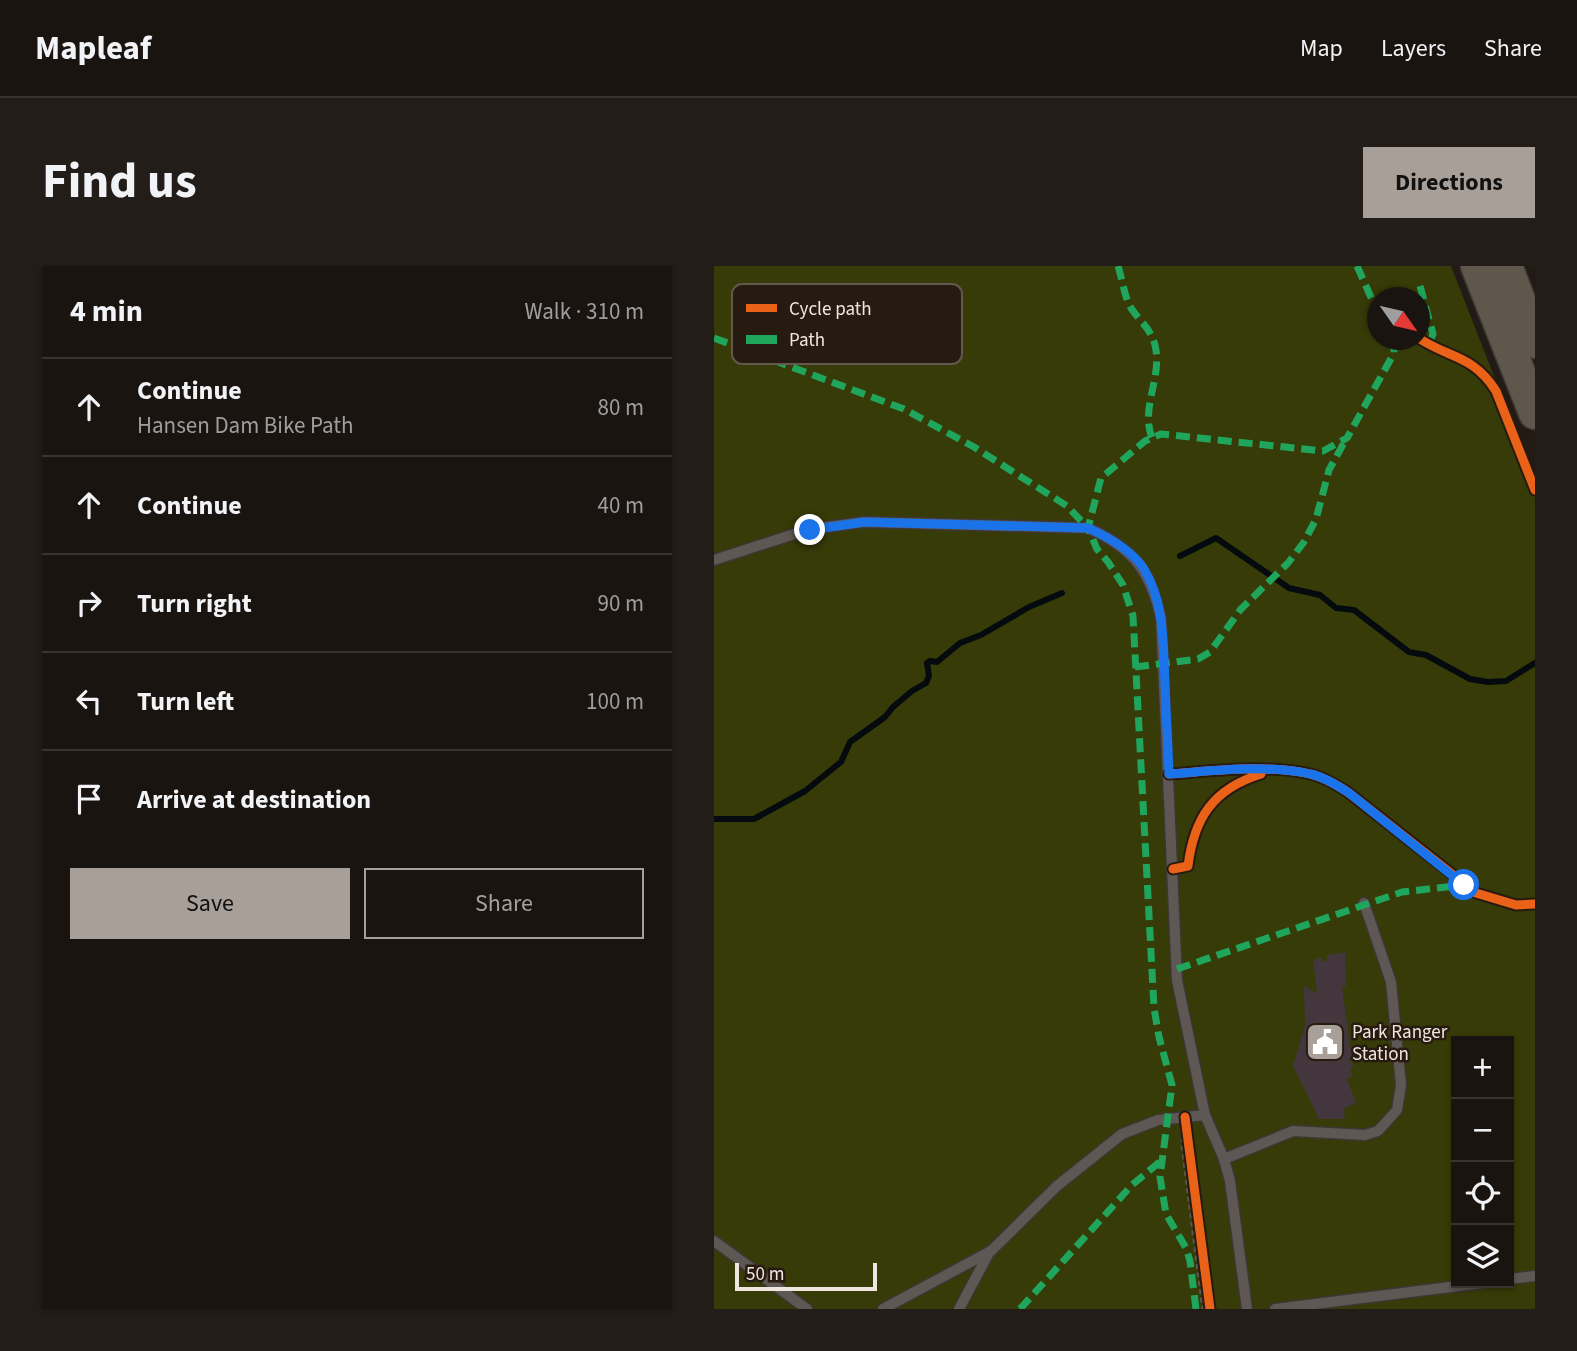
<!DOCTYPE html>
<html lang="en">
<head>
<meta charset="utf-8">
<style>
  body { margin:0; font-family:"Source Sans 3",sans-serif; background:#231d19; color:#f1f3f6 }
  .controls { position:absolute; right:21px; bottom:21px; display:grid; overflow:hidden; border-radius:0px; box-shadow:0 2px 5px #0004 }
  .controls button { width:63px; height:63px; display:grid; place-items:center; padding:0; border:0; border-bottom:2px solid #383330; background:#1a1410; color:#f1f3f6; font:35px sans-serif }
  .compass { position:absolute; left:653px; top:21px; width:63px; height:63px; border-radius:50%; background:#1a1410; box-shadow:0 2px 5px #0004; rotate:124deg }
  .scale { position:absolute; left:21px; bottom:18px; width:142px; box-sizing:border-box; padding-left:7px; border:4px solid #f0e6e0; border-top:0; font-size:19px; line-height:24px; white-space:nowrap; color:#f0e6e0; -webkit-text-stroke:5px #271a10; paint-order:stroke }
  .stop { position:absolute; width:21px; height:21px; margin:-16px; border:5px solid #1a73e8; border-radius:50%; background:#fff }
  .stop.end { background:#1a73e8; border-color:#fff; box-shadow:0 2px 7px #0008 }
  .list { margin:0; padding:0; list-style:none }
  h2 { display:flex; justify-content:space-between; align-items:center; height:91px; margin:0; padding:0 28px; font-size:30px }
  h2 small { font-size:23px; font-weight:400; color:#9f9e9f }
  .list li { display:grid; grid-template-columns:46px 1fr auto; gap:21px; align-items:center; box-sizing:border-box; height:98px; padding:0 28px; border-top:2px solid #383330 }
  .list b { display:block; font-size:26px; white-space:nowrap }
  .list p { margin:0; font-size:23px; white-space:nowrap; color:#9f9e9f }
  .list em { font-size:23px; font-style:normal; color:#9f9e9f }
  .actions { display:flex; gap:14px; padding:21px 28px }
  .actions a { flex:1; padding:16px 0; border:2px solid #a89f99; border-radius:0px; text-align:center; font-size:24px; color:#a89f99 }
  .actions .main { background:#a89f99; color:#111 }
  .icon { flex:none; width:38px; height:38px; fill:none; stroke:currentColor; stroke-width:2; stroke-linecap:round; stroke-linejoin:round }
  .map { position:relative; flex:none; width:821px; height:1043px; overflow:hidden; border-radius:0px }
  header { display:flex; align-items:center; gap:42px; box-sizing:border-box; height:98px; padding:0 35px; background:#1a1410; border-bottom:2px solid #383330 }
  header strong { font-size:33px }
  nav { display:flex; gap:38px; margin-inline-start:auto; font-size:24px }
  .intro { display:flex; align-items:center; justify-content:space-between; box-sizing:border-box; height:168px; padding:0 42px }
  h1 { margin:0; font-size:49px }
  .button { padding:18px 32px; border-radius:0px; background:#a89f99; color:#111; font-size:24px; font-weight:700 }
  main { display:flex; gap:42px; padding:0 42px }
  aside { flex:1; background:#1a1410; border-radius:0px; box-shadow:0 2px 5px #0004 }
  .map>svg:first-child { display:block }
  .green { fill:#373b08; fill-rule:evenodd }
  .lines { fill:none; stroke-linecap:round; stroke-linejoin:round }
  .stream { stroke:#040a0d; stroke-width:6 }
  .building { fill:#43373d }
  .service-casing { stroke:#3c3733; stroke-width:13 }
  .primary-casing { stroke:#3c3733; stroke-width:35 }
  .path { stroke:#5b5651; stroke-width:3.5; stroke-dasharray:5 3.5; stroke-linecap:butt }
  .service { stroke:#5e5753; stroke-width:10 }
  .primary { stroke:#60574c; stroke-width:32 }
  .quiet { stroke:#20a55d; stroke-width:7; stroke-dasharray:14 7; stroke-linecap:butt }
  .cycleway-casing { stroke:#271a10; stroke-width:13 }
  .cycleway { stroke:#ea6118; stroke-width:9 }
  .route { stroke:#1a73e8; stroke-width:9 }
  .labels { text-anchor:middle; stroke-width:5; stroke-linejoin:round; paint-order:stroke }
  .poi-label { font-size:19px; fill:#f0e6e0; stroke:#271a10; text-anchor:start }
  .key { fill:#271a10; stroke:#63574e; stroke-width:2 }
  .key-label { font-size:19px; fill:#f0e6e0 }
</style>
</head>
<body>
<header>
<strong>Mapleaf</strong>
<nav><a>Map</a><a>Layers</a><a>Share</a></nav>
</header>
<div class="intro"><h1>Find us</h1><a class="button">Directions</a></div>
<main>
<aside>
<h2>4 min<small>Walk · 310 m</small></h2>
<ul class="list">
<li><svg class="icon" aria-label="ahead" viewBox="0 0 24 24"><path d="M12 20V5M6 11l6-6 6 6"/></svg><div><b>Continue</b><p>Hansen Dam Bike Path</p></div><em>80 m</em></li>
<li><svg class="icon" aria-label="ahead" viewBox="0 0 24 24"><path d="M12 20V5M6 11l6-6 6 6"/></svg><div><b>Continue</b></div><em>40 m</em></li>
<li><svg class="icon" aria-label="right" viewBox="0 0 24 24"><path d="M7 20v-9h11M14 6l5 5-5 5"/></svg><div><b>Turn right</b></div><em>90 m</em></li>
<li><svg class="icon" aria-label="left" viewBox="0 0 24 24"><path d="M17 20v-9H6M10 6l-5 5 5 5"/></svg><div><b>Turn left</b></div><em>100 m</em></li>
<li><svg class="icon" aria-label="arrive" viewBox="0 0 24 24"><path d="M6 21V4h12l-3 4 3 4H6"/></svg><div><b>Arrive at destination</b></div></li>
</ul>
<div class="actions"><a class="main">Save</a><a>Share</a></div>
</aside>
<div class="map">
<svg width="821" height="1043" viewBox="0 0 821 1043">
  <rect width="100%" height="100%" fill="#221b15"/>
  <path class="green" d="M0 0H737L821 215V1043H0ZM664 32H706V74H664ZM742 775H795V1017H742Z"/>
  <g class="lines">
    <path class="stream" d="M466 290 502 272 575 322 606 329 622 342 640 344 695 386 712 389 756 413 774 416 792 415 821 397
      M0 553H40L91 525 127 496 136 476 171 451 179 441 198 425 212 417 215 410 213 397 216 395 223 396 246 377 267 369 315 341 348 327"/>
  </g>
  <path class="building" d="M631 686 632 720 628 721 638 792 635 793 640 800 636 802 638 810 633 813 642 837 629 843 631 853H605L579 800 591 760 590 720 603 727 599 694 608 691V695H613V689Z"/>
  <g class="lines">
    <g class="service-casing">
      <path id="service" d="M0 294 96 263 150 256 374 262C419 282 437 306 447 353L463 714 491 849 510 893 516 915 533 1043
        M510 893 579 865 651 869 664 865 683 844 687 819 677 716 650 637
        M0 975 93 1043
        M795 1013 821 1010
        M169 1043 277 985 343 920 408 868 444 854 491 849
        M245 1043 276 985
        M561 1043 768 1017"/>
    </g>
    <g class="primary-casing">
      <path id="primary" d="M763 0 821 147
        M792 0 821 76"/>
    </g>
    <path class="path" d="M470 863 468 877 489 1043"/>
    <use href="#service" class="service"/>
    <use href="#primary" class="primary"/>
    <path class="quiet" d="M404 0C408 12 411 33 417 42 426 56 436 61 441 79 449 111 426 141 438 172
      M643 0 664 47
      M706 20 719 68 715 78
      M682 32V29
      M0 72 190 143 260 181 353 240 374 262
      M421 401 484 393 496 386 527 343 574 297 590 276 602 253 615 204 631 175
      M463 703 688 626 750 619
      M306 1043 418 919 448 894
      M482 1043 476 995 472 982 452 948 446 911 458 819 445 771 440 742 419 350 409 319 394 296 383 283 374 262 387 212 431 175 447 168 609 185 633 172 680 87V74"/>
    <g class="cycleway-casing">
      <path id="cycleway" d="M706 73C737 93 759 89 782 125L821 224
        M455 508C498 505 555 498 596 508 610 511 623 519 635 527L762 627 802 639 821 638
        M459 603 474 600C480 552 499 523 547 508
        M471 851 496 1043"/>
    </g>
    <use href="#cycleway" class="cycleway"/>
  </g>
  <g class="lines">
    <path class="route" d="M96 264 150 256 374 262C394 271 418 284 430 303 451 338 449 378 451 417 452 448 454 478 455 508 498 505 555 498 596 508 610 511 623 519 635 527L750 619"/>
  </g>
  <defs>
    <g id="civic-square" transform="scale(2.0125)"><rect x="-9" y="-9" width="18" height="18" rx="4" fill="#a89f99" stroke="#271a10"/><path d="M-.6-6.5H3V-4.5H.6V-3L4-1V1h2V6H-6V1h2V-1L-.6-3ZM-1.2 2.5V6h2.4V2.5Z" fill="#fff"/></g>
  </defs>
  <g fill-rule="evenodd">
    <use href="#civic-square" x="611" y="776"/>
  </g>
  <g class="labels">
    <g class="poi-label">
      <text x="638" y="772">Park Ranger<tspan x="638" dy="22">Station</tspan></text>
    </g>
  </g>
  <rect x="18" y="18" width="230" height="80" rx="10" class="key"/>
  <rect x="32" y="38" width="31" height="8" fill="#ea6118"/>
  <rect x="32" y="69" width="31" height="9" fill="#20a55d"/>
  <g class="key-label">
    <text x="75" y="49">Cycle path</text>
    <text x="75" y="80">Path</text>
  </g>
</svg>
<div class="controls">
<button>+</button>
<button>−</button>
<button><svg class="icon" aria-label="locate" viewBox="0 0 24 24"><circle cx="12" cy="12" r="6"/><path d="M12 2v4M12 18v4M2 12h4M18 12h4"/></svg></button>
<button><svg class="icon" aria-label="layers" viewBox="0 0 24 24"><path d="M12 4l9 5-9 5-9-5zM3 14l9 5 9-5"/></svg></button>
</div>
<svg class="compass" viewBox="-18 -18 36 36"><path d="M0-13l5 13h-10z" fill="#e53935"/><path d="M0 13l5-13h-10z" fill="#9f9e9f"/></svg>
<div class="scale">50 m</div>
<div class="stop" style="left:750px;top:619px"></div>
<div class="stop end" style="left:96px;top:264px"></div>
</div>
</main>
</body>
</html>
